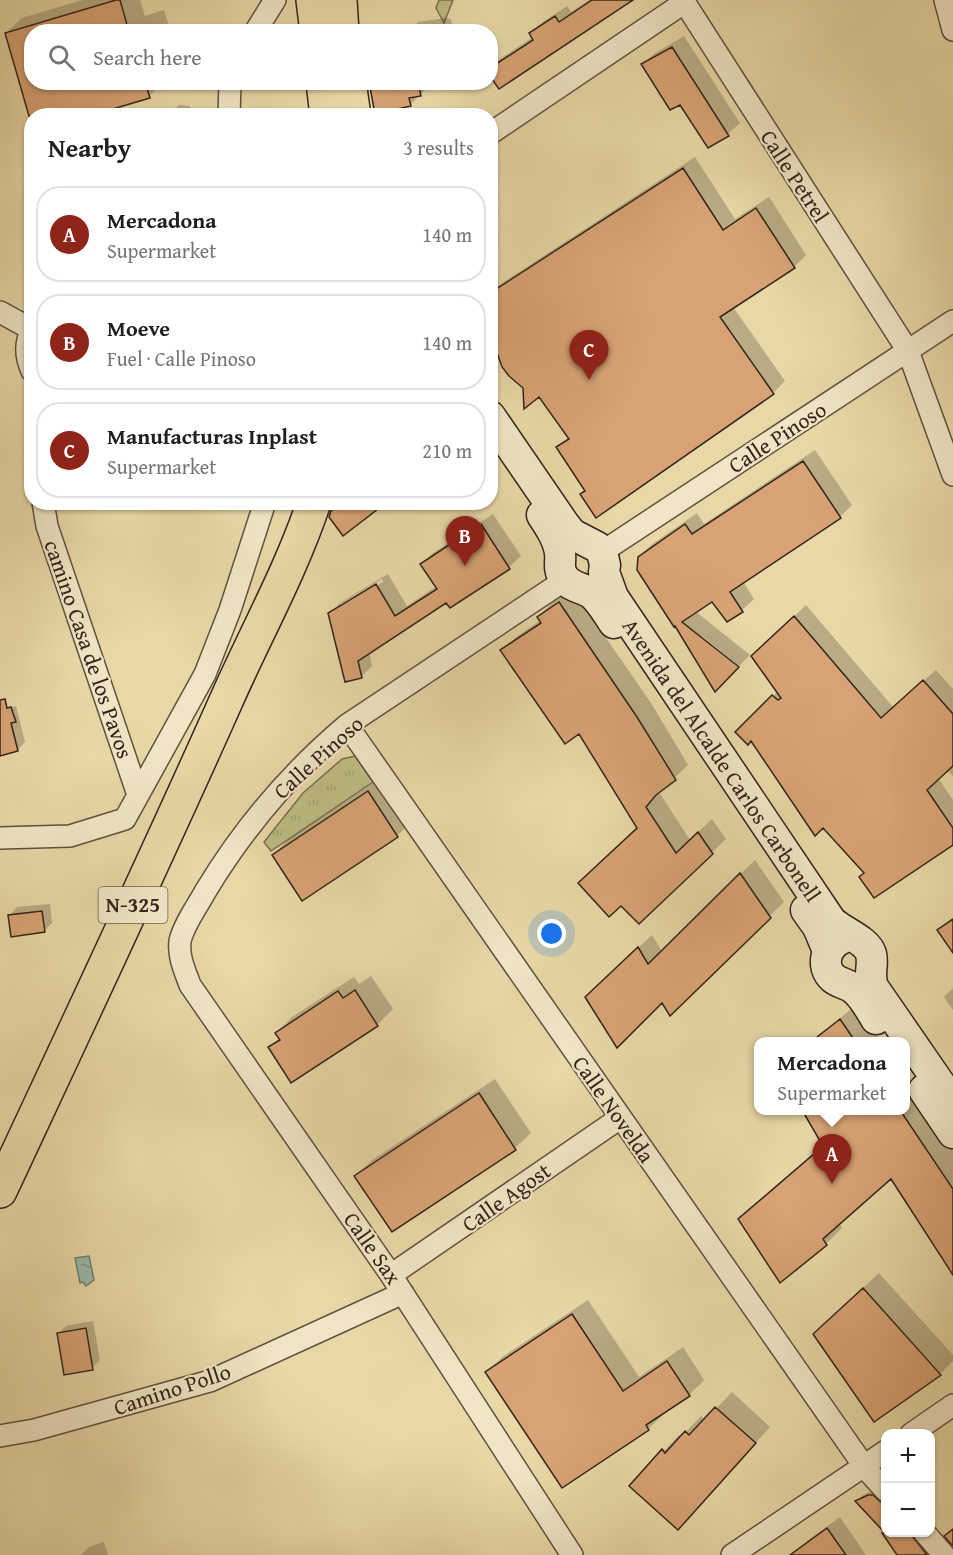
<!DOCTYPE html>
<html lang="en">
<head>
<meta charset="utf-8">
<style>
  body { margin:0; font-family:"Gentium Book Plus",serif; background:#f6f6f6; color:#202124 }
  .controls { position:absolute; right:18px; bottom:18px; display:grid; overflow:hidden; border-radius:12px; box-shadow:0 2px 4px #0004 }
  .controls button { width:54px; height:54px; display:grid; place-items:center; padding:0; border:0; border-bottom:2px solid #e0e0e0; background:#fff; color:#202124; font:30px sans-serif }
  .you { position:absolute; left:552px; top:934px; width:21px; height:21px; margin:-15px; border:4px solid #fff; border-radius:50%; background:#1a73e8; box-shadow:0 0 0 9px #1a73e833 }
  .badge { display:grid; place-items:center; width:39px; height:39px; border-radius:50%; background:#8f2418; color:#fff; font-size:20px; font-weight:700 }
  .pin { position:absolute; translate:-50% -50px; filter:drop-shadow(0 2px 3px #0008) }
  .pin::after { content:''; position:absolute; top:32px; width:21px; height:18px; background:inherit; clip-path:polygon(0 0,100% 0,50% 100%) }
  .popup { position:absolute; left:754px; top:1037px; width:156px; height:78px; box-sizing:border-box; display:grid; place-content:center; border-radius:12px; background:#fff; filter:drop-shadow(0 2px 4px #0005); font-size:20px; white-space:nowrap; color:#757577 }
  .popup b { font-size:22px; color:#202124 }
  .popup::after { content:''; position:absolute; left:50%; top:100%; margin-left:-12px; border:12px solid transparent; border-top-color:#fff }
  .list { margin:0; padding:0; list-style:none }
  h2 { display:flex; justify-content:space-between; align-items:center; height:78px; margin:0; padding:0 24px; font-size:26px }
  h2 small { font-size:20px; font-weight:400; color:#757577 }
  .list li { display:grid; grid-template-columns:39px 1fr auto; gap:18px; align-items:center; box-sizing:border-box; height:96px; margin:0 12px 12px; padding:0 12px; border:2px solid #e0e0e0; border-radius:24px }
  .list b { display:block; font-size:22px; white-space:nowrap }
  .list p { margin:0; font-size:20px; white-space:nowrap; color:#757577 }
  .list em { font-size:20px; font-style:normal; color:#757577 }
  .icon { flex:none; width:33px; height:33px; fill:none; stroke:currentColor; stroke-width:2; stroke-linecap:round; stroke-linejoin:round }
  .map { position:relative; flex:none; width:953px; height:1555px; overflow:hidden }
  .search { position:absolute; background:#fff; box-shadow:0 2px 4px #0004; left:24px; top:24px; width:474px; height:66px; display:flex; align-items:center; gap:15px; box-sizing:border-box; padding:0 21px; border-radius:24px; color:#757577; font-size:22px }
  .panel { position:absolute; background:#fff; box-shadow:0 2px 4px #0004; left:24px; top:108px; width:474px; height:402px; border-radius:24px }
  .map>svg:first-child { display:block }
  .grass { fill:url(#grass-tufts); stroke:#78704f; stroke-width:1.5 }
  .park { fill:#bdbc83; stroke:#78704f; stroke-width:1.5 }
  .water { fill:url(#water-ripples); stroke:#6f7e70; stroke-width:1.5 }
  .shadow { fill:#0003; fill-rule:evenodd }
  .building { fill:#d8a374; stroke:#33241b; stroke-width:1.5 }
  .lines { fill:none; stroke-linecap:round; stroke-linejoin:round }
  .minor-casing { stroke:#60513e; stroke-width:24 }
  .secondary-casing { stroke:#33241b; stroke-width:33 }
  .trunk-casing { stroke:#33241b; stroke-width:36 }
  .minor { stroke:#f0e6c6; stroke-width:21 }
  .secondary { stroke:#f0e6c6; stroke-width:30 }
  .trunk { stroke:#e8d8a7; stroke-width:33 }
  .labels { text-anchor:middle; stroke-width:4.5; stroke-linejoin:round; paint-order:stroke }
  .shield { fill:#f0e6c6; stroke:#6c5e4e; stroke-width:1.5 }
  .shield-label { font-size:21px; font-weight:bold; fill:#33241b }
  .street-label { font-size:22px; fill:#33241b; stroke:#f0e6c6 }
</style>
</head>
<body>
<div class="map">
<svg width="953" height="1555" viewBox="0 0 953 1555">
  <defs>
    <pattern id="grass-tufts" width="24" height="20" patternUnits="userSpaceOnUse" patternTransform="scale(1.5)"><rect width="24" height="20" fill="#bdbc83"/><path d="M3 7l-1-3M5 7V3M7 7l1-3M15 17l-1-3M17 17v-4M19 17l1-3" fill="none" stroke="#a3a171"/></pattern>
    <pattern id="water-ripples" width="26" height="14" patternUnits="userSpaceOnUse" patternTransform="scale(1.5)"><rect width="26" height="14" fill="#97baa9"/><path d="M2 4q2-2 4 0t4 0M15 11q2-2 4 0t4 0" fill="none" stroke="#7c9789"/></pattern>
  </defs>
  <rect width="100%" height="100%" fill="#e8d8a7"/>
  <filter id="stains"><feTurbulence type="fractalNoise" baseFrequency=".00333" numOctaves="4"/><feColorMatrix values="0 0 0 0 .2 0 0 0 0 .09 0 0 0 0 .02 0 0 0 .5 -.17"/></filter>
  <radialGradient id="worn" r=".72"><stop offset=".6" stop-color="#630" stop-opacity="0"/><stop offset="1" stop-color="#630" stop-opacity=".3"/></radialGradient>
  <path class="grass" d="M355 756 373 782 271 851 264 842 303 793 342 759Z"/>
  <path class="park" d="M439 0H453L444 23 436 8Z"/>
  <path class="water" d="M89 1256 94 1280 86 1286 83 1282 80 1283 75 1258Z"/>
  <path class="shadow" d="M82 0H140L145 16 164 10 171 32H32V82H163L149 96 32 116V118L6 33 22 18Z
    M589 0H630L490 69 500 59 533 37 531 33 543 22 567 6 571 12Z
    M445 18 451 19 453 32H409L418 22Z
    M684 36 740 123 728 134 709 146 681 103 643 64 655 53Z
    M244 82H287L244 85Z
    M370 82H432L420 95H417V98L410 105Z
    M179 105 190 106V116H171V113Z
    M695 157 735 219 769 197 806 255 794 267 733 307 785 381 773 393 582 494 586 490 558 448 569 436 539 395 524 387 490 319V291Z
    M815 450 852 505 840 517 743 581 754 599 742 610 727 620 713 600 695 611 750 655 739 666 702 636 716 690 639 557 651 545 697 513 704 524Z
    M220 502H239L234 507 221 510Z
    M493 514 521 556 509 567 450 606 447 601 369 652 372 666 361 677 330 614 341 602 388 574 407 606 437 586 422 564 433 553ZM382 579 383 582 340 608V604Z
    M573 590 651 703 688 765 659 792 690 840 712 819 726 839 639 922 638 828 579 731 502 651 516 637 541 620 538 617 552 603Z
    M806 605 893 707 936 670 953 689V776L947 770 938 778 953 800V843L866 872 752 739 737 732 778 691 765 645Z
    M16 706 25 742 18 750 0 754V710Z
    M384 776 413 820 397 836 303 899 273 855 289 839Z
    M755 860 784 902 671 1013 662 1001 601 982 652 935 662 951Z
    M50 904 52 923 44 931 10 915 17 907Z
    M371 976 393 1009 377 1025 292 1081 269 1048 280 1037 277 1033 292 1017 354 977 359 984Z
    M953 988V1010L944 997Z
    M856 1005 881 1042H811Z
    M495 1079 531 1133 515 1148 392 1230 356 1176 372 1160Z
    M906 1079 953 1150V1272L891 1176 839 1223 842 1228 826 1244 756 1204 824 1145 804 1110H906Z
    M879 1273 953 1355V1361L940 1374 875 1420 831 1318Z
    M588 1300 639 1377 683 1347 704 1380 689 1395 662 1412 664 1414 648 1429 487 1372 502 1357Z
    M93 1321 100 1360 92 1368 58 1334 66 1326Z
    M732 1392 770 1427 694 1512 631 1486 679 1435 680 1438 701 1416 705 1420Z
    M876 1489 886 1494V1532H922L939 1555H898L880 1526 857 1501 863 1495Z
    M840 1517 866 1555H794L807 1541Z
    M104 1542 108 1555H81L89 1547Z"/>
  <path class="building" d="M116 0H120L129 32H32V82H145L150 98 89 116H29L5 33Z
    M592 0H633L499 89 490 76V68L533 40 529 33 555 16 559 22Z
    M672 47 729 136 708 148 680 105 670 110 641 64Z
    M369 82H418L421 96 409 98 411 106 375 114Z
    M683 168 723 230 756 208 795 268 720 317 774 394 596 518 580 494 585 491 556 447 569 439 539 397 524 409 523 388 509 376 502 367 496 350 490 346V293Z
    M803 461 841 518 730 592 743 612 727 622 712 602 682 622 739 667 715 692 675 626 674 627 637 570 638 557 685 524 692 534Z
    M342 502H387L343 536 329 517 331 511Z
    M481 524 510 569 450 608 446 603 358 661 362 678 345 682 328 613 376 584 395 616 437 589 420 564Z
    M559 602 637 717 676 780 656 795 646 807 676 853 698 832 713 854 639 924 621 906 609 917 578 883 637 828 579 734 565 744 500 650 541 623 537 617Z
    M794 616 881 718 923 680 953 714V766L927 790 953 828V845L874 898 859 877 864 873 823 828 815 836 751 741 748 745 735 732 772 695 778 700 781 698 751 656Z
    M5 699 7 708 11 707 16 722 11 723 18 751 0 756V700Z
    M368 791 398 837 302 901 272 855Z
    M740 873 771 918 670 1016 662 1003 617 1048 585 997 638 947 648 964Z
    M42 911 45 932 11 937 8 915Z
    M953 919V953L937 930Z
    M355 990 378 1026 291 1083 268 1047 280 1040 275 1033 338 991 343 998Z
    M840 1019 855 1041H812Z
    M479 1093 516 1150 392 1232 354 1176Z
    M802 1110H900L953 1189V1275L891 1179 823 1239 827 1245 780 1283 738 1219 823 1146Z
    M863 1288 941 1375 874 1422 813 1334Z
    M572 1314 623 1391 667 1361 690 1396 646 1425 649 1430 562 1488 485 1372Z
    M86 1328 93 1370 64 1375 57 1333Z
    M715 1407 756 1443 678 1530 629 1486 662 1449 665 1453 685 1431 689 1435Z
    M868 1495H873L885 1506V1533H910L927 1555H897L882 1533H885L855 1501Z
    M827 1528 846 1555H790Z
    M953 1529V1546L944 1536Z"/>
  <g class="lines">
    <g class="minor-casing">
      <path id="minor" d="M683 0 908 351 953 475
        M945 0 953 30
        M255 32 275 0
        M229 116 230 82
        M491 133 685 2
        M0 312 31 329
        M32 328C25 344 25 355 32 371
        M43 502 47 526 138 795
        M602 552 953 321
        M565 580 347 725C289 774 244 827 205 892 197 907 184 924 180 941 178 957 185 971 190 985L391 1275 572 1555
        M347 725 866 1469 886 1491
        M0 838 70 836 125 819 205 674 230 610 265 502
        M391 1275 620 1118
        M911 1434 953 1405
        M0 1436 34 1430 210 1381 403 1293
        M924 1532 944 1555
        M732 1555 886 1451"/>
    </g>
    <g class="secondary-casing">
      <path id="secondary" d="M490 416 564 524 572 534 597 547 602 552 605 565 604 572 613 597 831 921C842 932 867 940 871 954 874 966 868 973 873 987L953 1103
        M542 515C550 527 558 539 560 553 561 561 558 569 563 576 569 587 581 587 591 593 601 601 607 613 614 623
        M806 910 818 927 828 951
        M841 939C826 946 820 966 833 978 839 983 848 984 854 989 863 996 870 1009 876 1019
        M924 1090 953 1133"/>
    </g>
    <g class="trunk-casing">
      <path id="trunk" d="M313 0 317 32
        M340 0 342 32
        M323 82 327 116
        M349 82 354 116
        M0 1191C76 1028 153 865 226 701 255 635 291 571 314 502"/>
    </g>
    <use href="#minor" class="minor"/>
    <use href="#secondary" class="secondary"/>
    <use href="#trunk" class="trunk"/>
  </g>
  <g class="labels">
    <rect class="shield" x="98.5" y="887" width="69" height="36" rx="4.5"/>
    <g class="shield-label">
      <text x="133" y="912">N-325</text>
    </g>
    <g class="street-label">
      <text transform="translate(795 176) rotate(57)" y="8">Calle Petrel</text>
      <text transform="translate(777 437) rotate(-33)" y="8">Calle Pinoso</text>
      <text transform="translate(89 649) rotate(71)" y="8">camino Casa de los Pavos</text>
      <text transform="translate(318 757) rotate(-42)" y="8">Calle Pinoso</text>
      <text transform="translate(722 760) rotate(56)" y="8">Avenida del Alcalde Carlos Carbonell</text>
      <text transform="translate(614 1109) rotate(55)" y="8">Calle Novelda</text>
      <text transform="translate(506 1197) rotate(-35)" y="8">Calle Agost</text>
      <text transform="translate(373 1248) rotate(55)" y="8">Calle Sax</text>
      <text transform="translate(172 1389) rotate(-18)" y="8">Camino Pollo</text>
    </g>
  </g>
  <rect width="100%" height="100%" filter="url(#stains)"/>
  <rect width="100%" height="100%" fill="url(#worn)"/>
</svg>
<div class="controls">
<button>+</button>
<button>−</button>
</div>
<div class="you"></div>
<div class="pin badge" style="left:832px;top:1184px">A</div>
<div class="popup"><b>Mercadona</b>Supermarket</div>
<div class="pin badge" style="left:465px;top:566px">B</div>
<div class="pin badge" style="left:589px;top:380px">C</div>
<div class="search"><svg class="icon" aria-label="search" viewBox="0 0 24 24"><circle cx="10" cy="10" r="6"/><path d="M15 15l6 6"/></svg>Search here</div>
<section class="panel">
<h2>Nearby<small>3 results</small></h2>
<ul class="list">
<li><span class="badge">A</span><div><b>Mercadona</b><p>Supermarket</p></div><em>140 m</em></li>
<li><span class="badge">B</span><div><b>Moeve</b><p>Fuel · Calle Pinoso</p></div><em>140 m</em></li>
<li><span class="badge">C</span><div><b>Manufacturas Inplast</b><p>Supermarket</p></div><em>210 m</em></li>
</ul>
</section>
</div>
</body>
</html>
